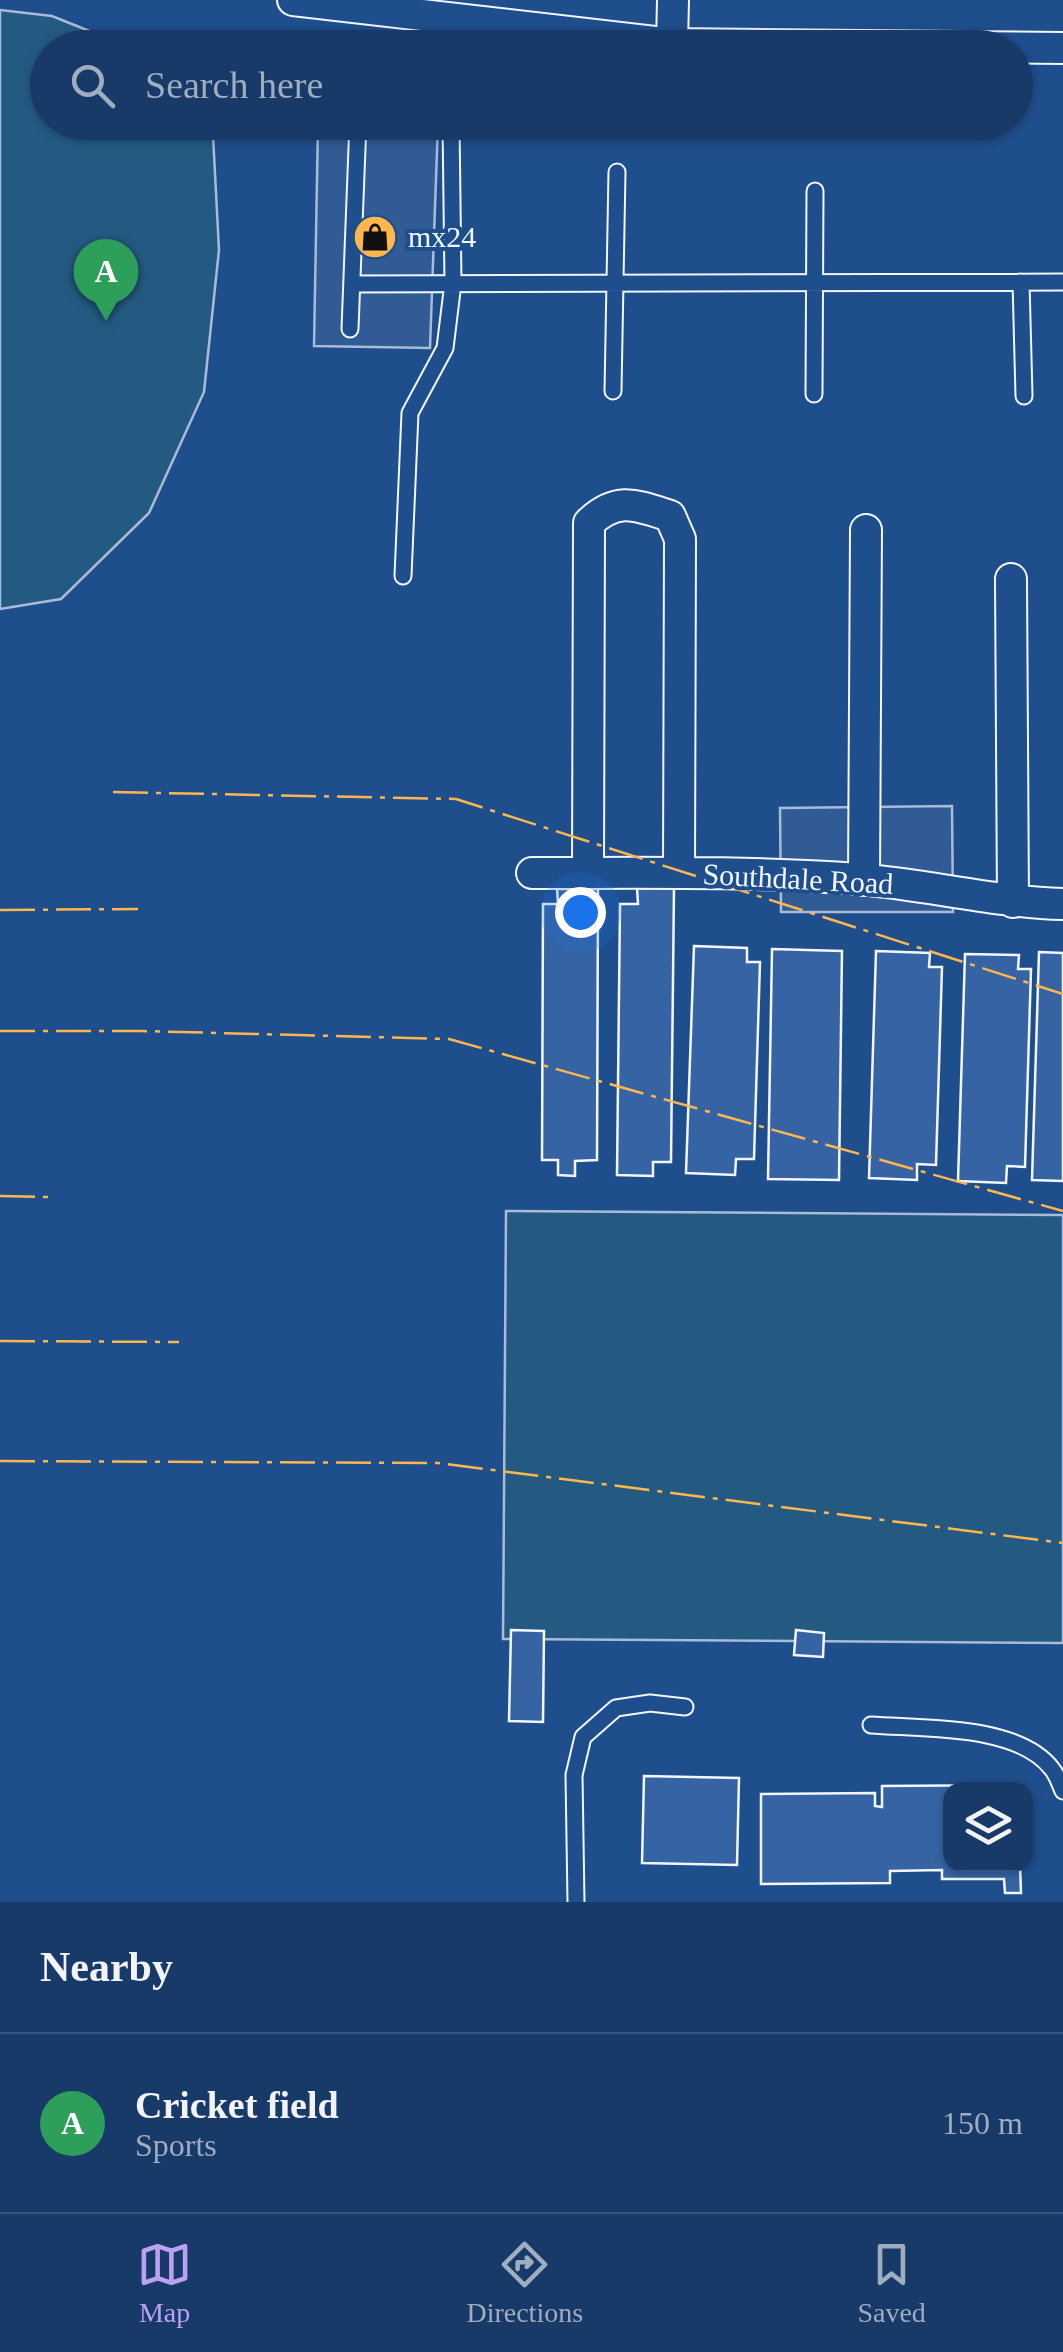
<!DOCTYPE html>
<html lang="en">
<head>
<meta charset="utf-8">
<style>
  body { margin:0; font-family:Georgia,serif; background:#244571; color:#f1f3f6 }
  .controls { position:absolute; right:30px; bottom:30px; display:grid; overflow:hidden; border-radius:20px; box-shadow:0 2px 8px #0004 }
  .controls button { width:90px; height:90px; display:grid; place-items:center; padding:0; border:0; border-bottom:2px solid #36547d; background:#173a69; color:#f1f3f6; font:50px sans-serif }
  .you { position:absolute; left:580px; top:912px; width:35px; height:35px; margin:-25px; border:8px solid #fff; border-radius:50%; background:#1a73e8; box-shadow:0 0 0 15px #1a73e833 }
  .badge { display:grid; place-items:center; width:65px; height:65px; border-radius:50%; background:#bca0f2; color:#fff; font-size:32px; font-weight:700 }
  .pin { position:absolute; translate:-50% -82px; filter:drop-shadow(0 2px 5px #0008) }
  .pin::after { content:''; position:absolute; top:52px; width:35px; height:30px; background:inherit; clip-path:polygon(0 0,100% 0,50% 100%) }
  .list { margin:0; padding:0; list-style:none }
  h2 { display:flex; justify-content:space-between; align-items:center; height:130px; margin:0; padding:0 40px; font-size:42px }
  h2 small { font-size:32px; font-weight:400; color:#9eadc0 }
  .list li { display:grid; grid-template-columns:65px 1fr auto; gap:30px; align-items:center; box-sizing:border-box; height:180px; padding:0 40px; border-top:2px solid #36547d }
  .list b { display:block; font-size:38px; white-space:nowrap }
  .list p { margin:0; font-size:32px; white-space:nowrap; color:#9eadc0 }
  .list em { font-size:32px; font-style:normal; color:#9eadc0 }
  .icon { flex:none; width:55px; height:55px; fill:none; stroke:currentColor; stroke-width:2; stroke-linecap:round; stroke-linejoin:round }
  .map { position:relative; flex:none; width:1063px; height:1902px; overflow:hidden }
  .search { position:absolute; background:#173a69; box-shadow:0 2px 8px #0004; left:30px; right:30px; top:30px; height:110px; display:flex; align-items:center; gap:25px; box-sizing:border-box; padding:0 35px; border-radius:55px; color:#9eadc0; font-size:38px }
  .sheet { height:310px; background:#173a69 }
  nav { display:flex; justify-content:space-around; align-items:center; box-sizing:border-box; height:140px; border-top:2px solid #36547d; background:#173a69; font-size:28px; color:#9eadc0 }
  nav a { display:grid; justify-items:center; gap:5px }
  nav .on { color:#bca0f2 }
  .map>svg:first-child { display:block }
  .green { fill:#245a82; stroke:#a8bbd7; stroke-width:2.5 }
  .parking { fill:#305b95; stroke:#a8bbd7; stroke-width:2.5 }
  .building { fill:#3563a3; stroke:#f2f6ff; stroke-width:2.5 }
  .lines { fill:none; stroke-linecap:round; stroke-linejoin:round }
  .service-casing { stroke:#f2f6ff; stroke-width:19 }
  .minor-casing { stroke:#f2f6ff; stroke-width:34 }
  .service { stroke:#1f4e8c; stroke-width:15 }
  .minor { stroke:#1f4e8c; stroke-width:30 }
  .power { stroke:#ffb74d; stroke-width:2.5; stroke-dasharray:35 8 5 8; stroke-linecap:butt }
  .labels { text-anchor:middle; stroke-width:8; stroke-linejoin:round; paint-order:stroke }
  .poi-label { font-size:30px; fill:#f2f6ff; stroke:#1f4e8c; text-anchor:start }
  .street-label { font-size:30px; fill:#f2f6ff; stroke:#1f4e8c }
</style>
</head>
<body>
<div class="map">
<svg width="1063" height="1902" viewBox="0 0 1063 1902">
  <rect width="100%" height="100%" fill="#1f4e8c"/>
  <path class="green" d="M0 10 52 16 129 47 48 48V122L202 123 213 135 219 250 204 392 149 513 61 599 0 609Z
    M506 1211 1063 1215V1643L503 1639Z"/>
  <path class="parking" d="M318 123H438L430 348 314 346Z
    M952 806 953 912H781L780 808Z"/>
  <path class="building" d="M637 888H674L671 1162H653V1176L617 1175 620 904H638Z
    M557 889H598L597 1160 575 1161V1176L558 1175V1160H542L543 904H558Z
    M694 946 747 948V962H760L754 1159H736L735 1175 686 1173Z
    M772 949 842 951 839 1180 768 1179Z
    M876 951 930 953 929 967H942L936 1165 917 1164V1180L869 1178Z
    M1039 952 1063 953V1181L1032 1180Z
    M965 954 1019 955 1018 969H1031L1025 1167 1007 1166 1006 1183 958 1181Z
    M511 1630 544 1631 543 1722 509 1721Z
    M796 1630 824 1633 823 1657 794 1655Z
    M644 1776 739 1778 737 1865 642 1863Z
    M1019 1785V1790H950V1864H1020L1021 1893H1005L1004 1879H942V1870L890 1871V1883L761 1884V1794L875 1793V1806L882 1807V1786Z"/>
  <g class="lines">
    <g class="service-casing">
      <path id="service" d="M451 20V48
        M1021 282 1024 396
        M352 284 1063 282
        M350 329 358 122
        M613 391 617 172
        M814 394 815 191
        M403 576 410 413 445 348 453 283 451 122
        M871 1725C922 1729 1018 1724 1052 1769 1057 1775 1060 1784 1063 1791
        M576 1902 574 1775 583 1737 616 1708 650 1703 685 1707"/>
    </g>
    <g class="minor-casing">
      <path id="minor" d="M293 0 672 44 1063 48
        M672 44 673 0
        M1011 579 1013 902
        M532 873C641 873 751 871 859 879 928 885 994 902 1063 904
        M588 873 589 523C617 496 636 505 670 516L680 539 679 873
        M864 880 866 530"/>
    </g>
    <use href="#service" class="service"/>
    <use href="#minor" class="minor"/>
    <path class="power" d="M113 792 456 799 1063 994
      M0 910 138 909
      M0 1031H142L449 1039 1063 1211
      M0 1196 49 1197
      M0 1341 179 1342
      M0 1461 438 1463 1063 1543"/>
  </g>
  <defs>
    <g id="shop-disc" transform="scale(2.25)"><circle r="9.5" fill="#ffb74d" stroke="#1f4e8c"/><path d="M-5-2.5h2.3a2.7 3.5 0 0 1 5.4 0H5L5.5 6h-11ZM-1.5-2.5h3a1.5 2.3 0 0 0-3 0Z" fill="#111"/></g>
  </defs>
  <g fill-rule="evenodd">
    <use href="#shop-disc" x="375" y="237"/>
  </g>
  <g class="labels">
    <g class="poi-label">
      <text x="408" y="247">mx24</text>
    </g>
    <g class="street-label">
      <text transform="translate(798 879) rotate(3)" y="10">Southdale Road</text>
    </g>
  </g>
</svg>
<div class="controls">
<button><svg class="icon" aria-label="layers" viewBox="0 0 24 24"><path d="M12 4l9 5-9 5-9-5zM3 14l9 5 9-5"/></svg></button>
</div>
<div class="you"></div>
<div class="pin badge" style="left:106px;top:321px;background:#2e9e5b">A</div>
<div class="search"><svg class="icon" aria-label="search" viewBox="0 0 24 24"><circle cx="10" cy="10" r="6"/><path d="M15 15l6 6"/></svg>Search here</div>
</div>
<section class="sheet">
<h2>Nearby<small></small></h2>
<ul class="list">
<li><span class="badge" style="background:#2e9e5b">A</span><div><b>Cricket field</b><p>Sports</p></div><em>150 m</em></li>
</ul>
</section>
<nav>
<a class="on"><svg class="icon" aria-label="map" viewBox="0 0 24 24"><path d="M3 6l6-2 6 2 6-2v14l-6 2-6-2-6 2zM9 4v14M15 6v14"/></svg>Map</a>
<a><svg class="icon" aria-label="directions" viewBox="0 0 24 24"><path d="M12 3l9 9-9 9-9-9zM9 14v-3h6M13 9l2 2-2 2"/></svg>Directions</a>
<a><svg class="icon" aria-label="saved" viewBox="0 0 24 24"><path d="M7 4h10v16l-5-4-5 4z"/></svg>Saved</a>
</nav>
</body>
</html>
